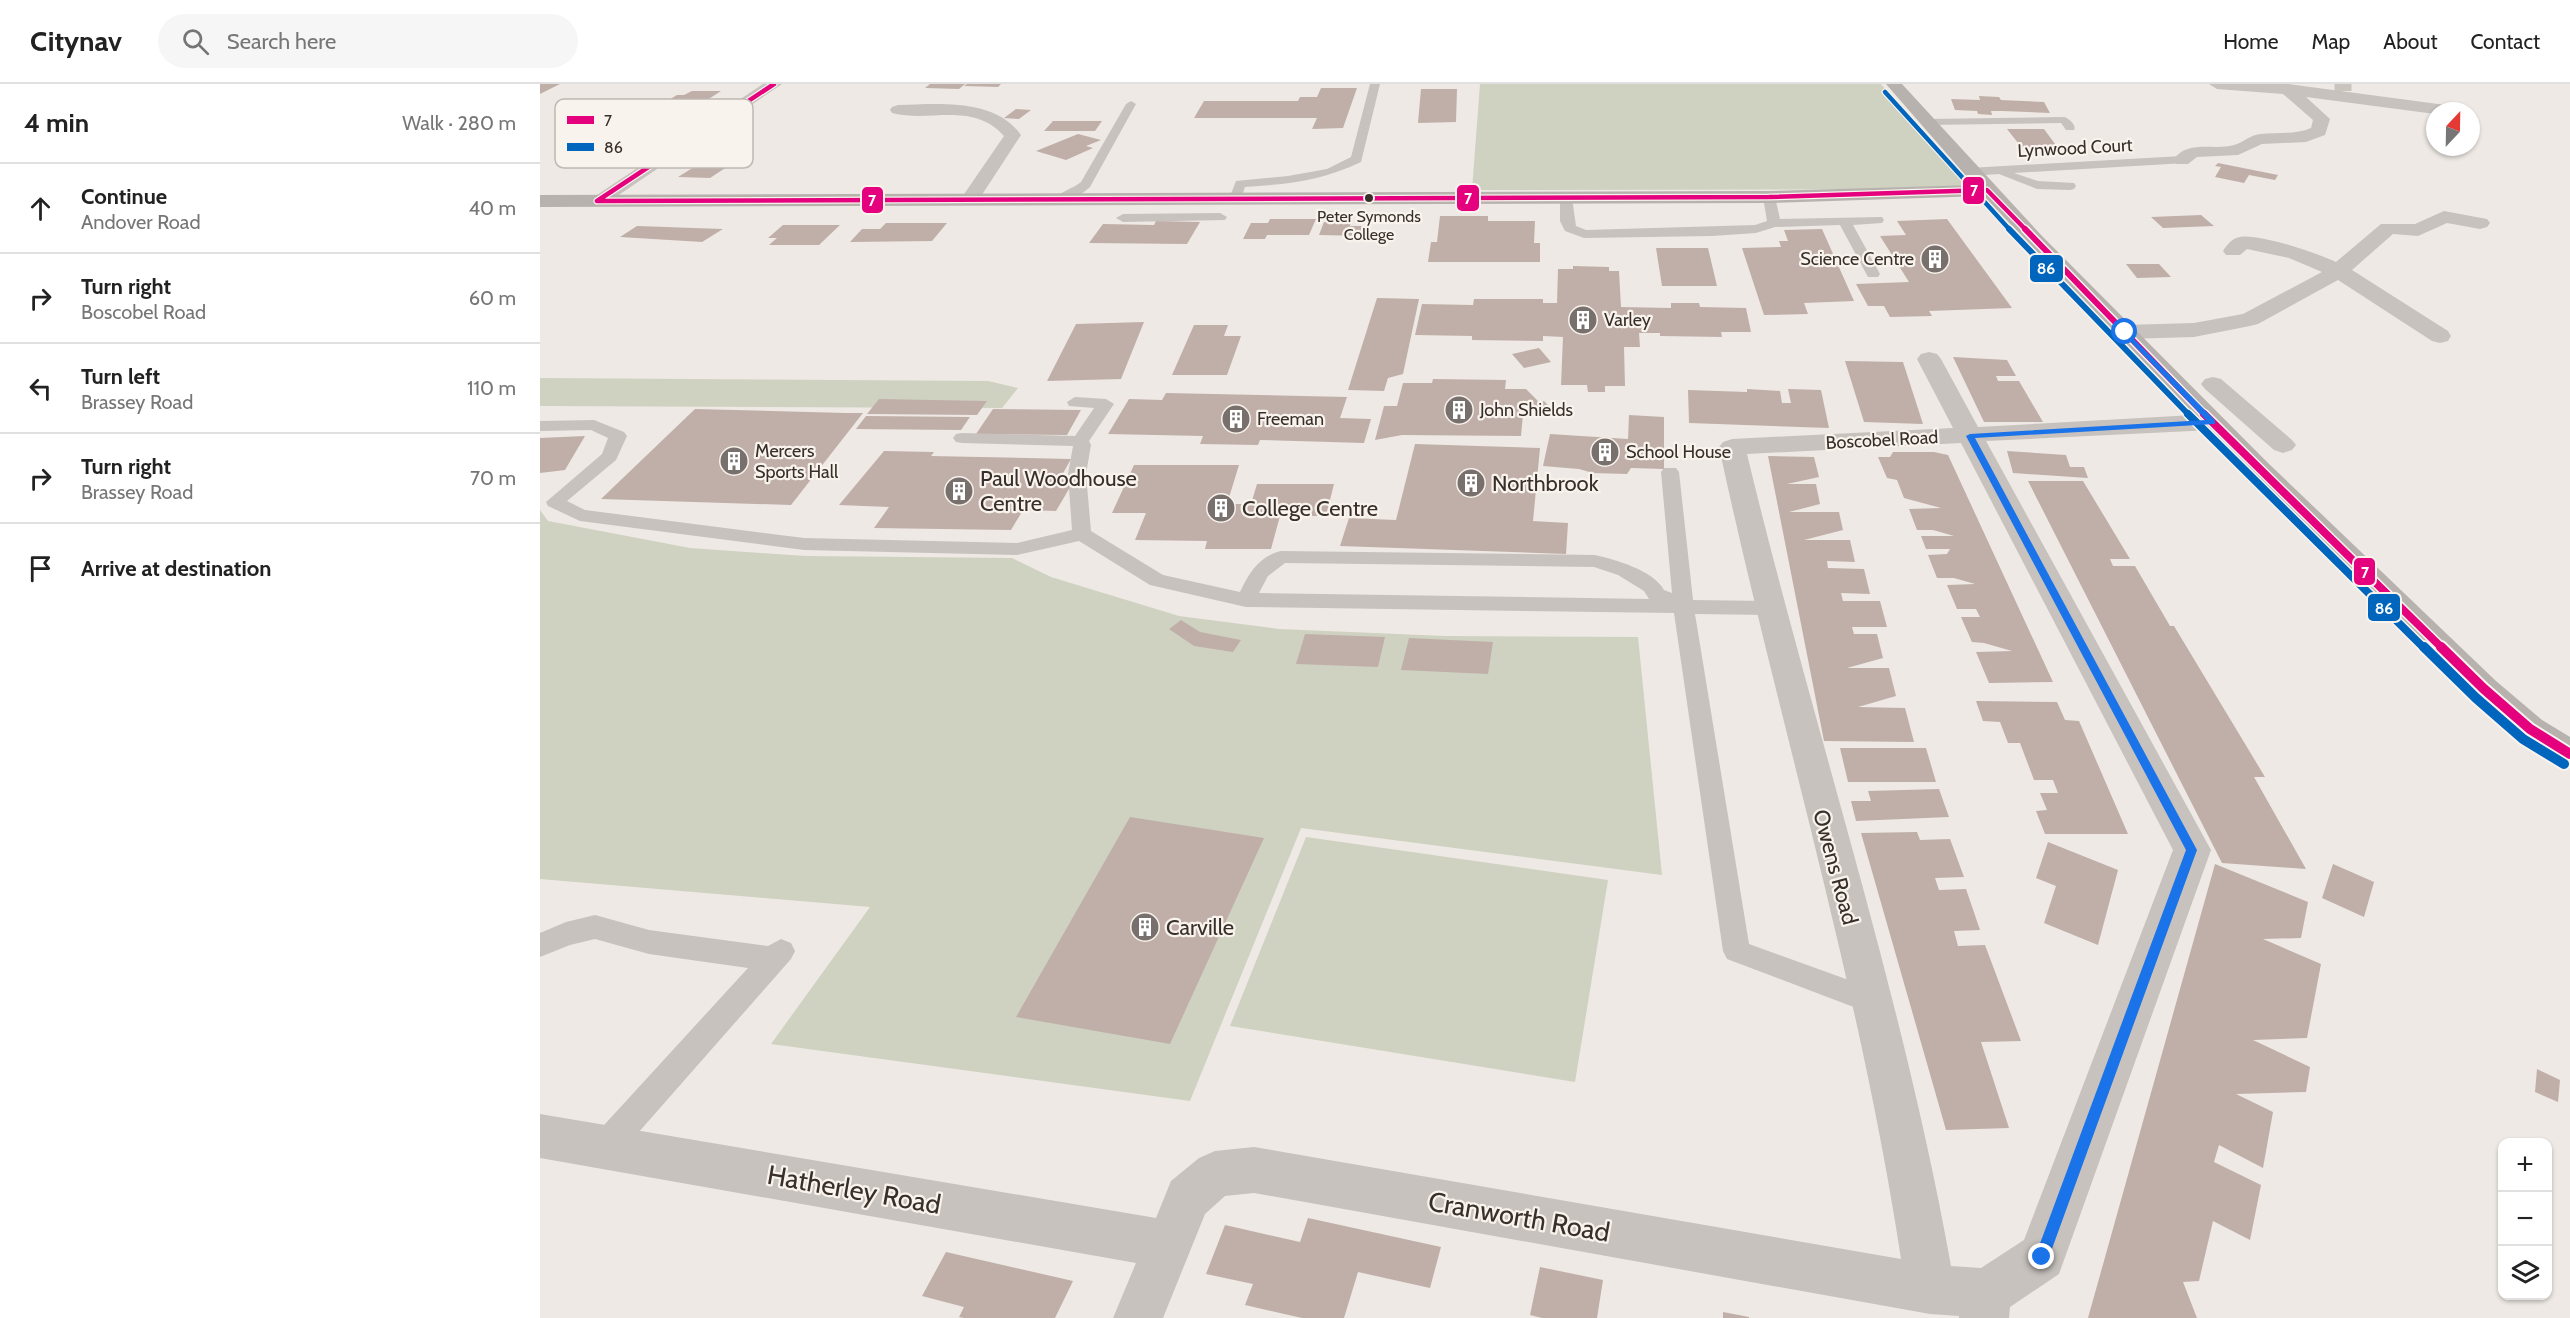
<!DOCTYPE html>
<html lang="en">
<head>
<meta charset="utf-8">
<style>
  body { margin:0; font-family:Cabin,sans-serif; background:#f6f6f6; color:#222 }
  .controls { position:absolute; right:18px; bottom:18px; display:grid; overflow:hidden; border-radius:12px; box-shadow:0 2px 4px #0004 }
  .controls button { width:54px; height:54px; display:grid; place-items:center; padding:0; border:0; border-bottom:2px solid #e0e0e0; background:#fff; color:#222; font:30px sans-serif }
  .compass { position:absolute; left:1886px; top:18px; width:54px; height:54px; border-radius:50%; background:#fff; box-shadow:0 2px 4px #0004; rotate:22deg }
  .stop { position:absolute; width:18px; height:18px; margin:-14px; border:4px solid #1a73e8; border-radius:50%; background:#fff }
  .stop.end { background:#1a73e8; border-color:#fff; box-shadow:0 2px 6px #0008 }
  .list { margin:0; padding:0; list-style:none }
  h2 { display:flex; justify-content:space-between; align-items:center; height:78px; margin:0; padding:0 24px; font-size:26px }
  h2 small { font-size:20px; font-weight:400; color:#767676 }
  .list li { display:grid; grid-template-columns:39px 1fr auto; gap:18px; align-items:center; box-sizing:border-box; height:90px; padding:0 24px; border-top:2px solid #e0e0e0 }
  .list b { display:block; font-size:22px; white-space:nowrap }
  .list p { margin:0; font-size:20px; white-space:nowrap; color:#767676 }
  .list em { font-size:20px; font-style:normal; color:#767676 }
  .icon { flex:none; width:33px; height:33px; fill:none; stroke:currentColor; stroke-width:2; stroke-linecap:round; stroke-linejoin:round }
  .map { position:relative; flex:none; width:2030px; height:1234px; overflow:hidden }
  header { display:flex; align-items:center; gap:36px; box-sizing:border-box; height:84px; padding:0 30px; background:#fff; border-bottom:2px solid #e0e0e0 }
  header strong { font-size:28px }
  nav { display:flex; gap:33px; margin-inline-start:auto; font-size:21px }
  .search { width:420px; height:54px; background:#f6f6f6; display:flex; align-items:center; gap:15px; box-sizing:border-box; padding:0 21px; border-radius:33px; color:#767676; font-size:22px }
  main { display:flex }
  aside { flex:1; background:#fff }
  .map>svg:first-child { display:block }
  .green { fill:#cfd2c0 }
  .building { fill:#c0afa8 }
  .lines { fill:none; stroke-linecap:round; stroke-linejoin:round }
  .street-tunnel { stroke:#cac4bf; stroke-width:17; stroke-dasharray:17 9; stroke-linecap:butt }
  .lane { fill:#c7c2bd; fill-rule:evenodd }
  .street { fill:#c7c2bd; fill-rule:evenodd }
  .secondary { fill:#b7b2ae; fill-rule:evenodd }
  .bus-1-far3-casing { stroke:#f9f3ed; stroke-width:7 }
  .bus-1-far2-casing { stroke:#f9f3ed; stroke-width:9 }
  .bus-1-far1-casing { stroke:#f9f3ed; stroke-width:11 }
  .bus-1-casing { stroke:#f9f3ed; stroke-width:14 }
  .bus-2-far3-casing { stroke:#f9f3ed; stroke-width:7 }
  .bus-2-far2-casing { stroke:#f9f3ed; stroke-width:9 }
  .bus-2-far1-casing { stroke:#f9f3ed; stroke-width:11 }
  .bus-2-casing { stroke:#f9f3ed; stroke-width:14 }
  .bus-1-far3 { stroke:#e5007d; stroke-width:4.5 }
  .bus-1-far2 { stroke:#e5007d; stroke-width:6 }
  .bus-1-far1 { stroke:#e5007d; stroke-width:8 }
  .bus-1 { stroke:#e5007d; stroke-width:10 }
  .bus-2-far3 { stroke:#0065bd; stroke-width:4.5 }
  .bus-2-far2 { stroke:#0065bd; stroke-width:6 }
  .bus-2-far1 { stroke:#0065bd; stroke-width:8 }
  .bus-2 { stroke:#0065bd; stroke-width:10 }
  .route { fill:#1a73e8 }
  .bus-dot { fill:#382f2b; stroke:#f9f3ed; stroke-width:2 }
  .labels { text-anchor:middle; stroke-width:4.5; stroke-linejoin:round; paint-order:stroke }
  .far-bus-label { font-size:16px; fill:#382f2b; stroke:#f9f3ed }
  .far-street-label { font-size:18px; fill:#382f2b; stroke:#f9f3ed }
  .far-poi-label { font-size:18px; fill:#382f2b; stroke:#f9f3ed; text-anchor:start }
  .poi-label { font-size:22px; fill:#382f2b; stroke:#f9f3ed; text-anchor:start }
  .street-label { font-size:22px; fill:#382f2b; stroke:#f9f3ed }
  .near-street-label { font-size:27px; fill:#382f2b; stroke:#f9f3ed }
  .key { fill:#f9f3ed; stroke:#bfb8b3; stroke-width:1.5 }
  .key-label { font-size:16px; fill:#382f2b }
  .line-badge { stroke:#f9f3ed; stroke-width:2 }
  .badge-label { font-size:16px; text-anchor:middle; font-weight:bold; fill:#fff }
</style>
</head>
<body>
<header>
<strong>Citynav</strong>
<div class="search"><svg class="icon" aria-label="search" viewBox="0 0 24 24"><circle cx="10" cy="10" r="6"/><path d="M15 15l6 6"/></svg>Search here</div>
<nav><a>Home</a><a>Map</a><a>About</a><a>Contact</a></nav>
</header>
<main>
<aside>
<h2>4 min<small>Walk · 280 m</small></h2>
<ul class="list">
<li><svg class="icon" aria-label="ahead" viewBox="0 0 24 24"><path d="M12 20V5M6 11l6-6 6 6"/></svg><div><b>Continue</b><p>Andover Road</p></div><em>40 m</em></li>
<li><svg class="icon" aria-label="right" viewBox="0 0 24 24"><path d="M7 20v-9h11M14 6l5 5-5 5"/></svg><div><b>Turn right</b><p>Boscobel Road</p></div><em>60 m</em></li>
<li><svg class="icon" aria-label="left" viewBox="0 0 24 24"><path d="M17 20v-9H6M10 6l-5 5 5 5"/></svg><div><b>Turn left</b><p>Brassey Road</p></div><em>110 m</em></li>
<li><svg class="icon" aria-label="right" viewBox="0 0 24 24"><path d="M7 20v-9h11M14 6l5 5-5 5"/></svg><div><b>Turn right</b><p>Brassey Road</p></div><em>70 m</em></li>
<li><svg class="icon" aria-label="arrive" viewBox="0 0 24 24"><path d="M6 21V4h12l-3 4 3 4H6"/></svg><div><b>Arrive at destination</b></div></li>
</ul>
</aside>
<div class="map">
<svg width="2030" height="1234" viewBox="0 0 2030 1234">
  <rect width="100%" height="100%" fill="#eee9e4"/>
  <path class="green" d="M940 0H1341L1428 105 932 106Z
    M0 294 448 297 478 304 462 324 0 322Z
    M0 426 8 437 150 464 265 472 472 474 511 493 639 532 739 545 905 552 1098 553 1122 791 761 744 650 1017 231 960 330 823 0 795Z
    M766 753 1068 796 1035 998 690 942Z"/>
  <path class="building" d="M0 0H20L0 10Z
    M390 0H425L419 5 385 4Z
    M427 0H461L458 3 424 2Z
    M781 4H817L803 44 772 45 777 34H654L664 17H758L760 13H777Z
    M881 5H917L916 38 878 39Z
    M152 7H181L164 18 122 20 137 11H144Z
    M1439 12 1459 13 1461 16 1504 18 1510 29 1462 27H1451L1452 31 1438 30 1437 27 1415 26 1411 15 1440 16Z
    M476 25 491 26 479 35 464 34Z
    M513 37H562L555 47H504Z
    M1467 45H1504L1518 64H1482Z
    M538 50 561 56 546 62 553 64 526 76 496 67Z
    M167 75H199L170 94 138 93Z
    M1678 79 1738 91 1735 96 1709 91 1704 99 1675 93 1681 83 1675 82Z
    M1661 131 1674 142 1623 144 1611 133Z
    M900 132H948V137H995L994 159H1000V178H888L891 158H897Z
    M730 135H776L769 151H727L725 155H703L711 139H728Z
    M1407 135 1472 224 1389 227 1392 232 1350 233 1344 222H1328L1316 200 1369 198 1340 152 1366 151 1357 137Z
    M616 137 660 138 647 160 549 159 563 140 614 141Z
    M784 138 811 139 810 142H830L826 152 779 151Z
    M346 139H407L392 157 310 158 322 145H340Z
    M243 141H300L279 161H229L237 154H228Z
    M97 142 183 145 162 158 80 153Z
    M1282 145 1314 217 1264 219 1268 230 1224 231 1202 164 1241 163 1239 157H1248L1244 146Z
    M1116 164H1168L1177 202H1122Z
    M1586 180H1619L1631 193 1597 194Z
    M1033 182 1069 183V187H1079L1081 223 1131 224V219H1159L1160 223 1206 224 1211 248H1181L1182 253 1120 252V249H1099L1100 263H1084L1085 302H1065V308H1048L1047 301H1021L1023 253 1003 252V257L932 256V252L875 251 882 220 933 221 934 215H1003V219H1017L1018 185H1033Z
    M837 214 879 215 863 290 848 294 844 307 808 306Z
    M604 238 581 295 507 297 536 240Z
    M654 241H688L684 252H701L687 291H632Z
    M999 264 1011 278 984 284 972 270Z
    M1413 273 1467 276 1476 292H1456L1458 297H1479L1503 338H1444Z
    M1305 277 1363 278 1383 340 1324 338Z
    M893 295 966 296 965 305H986L999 318 1004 317 1009 322 983 330 981 352 862 351 835 356 844 322H857L863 299H892Z
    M1207 305 1240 307 1242 319H1251L1248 305 1281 306 1289 344 1149 339 1148 306 1207 308Z
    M626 309 807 313 800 334 831 335 824 359 720 356 718 361 660 360 663 352 568 350 589 315 622 316Z
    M339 315 447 317 437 331 327 330Z
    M155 325 306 329H323L251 421 61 415Z
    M453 325 541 326 527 351 436 350Z
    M1089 331 1124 333V385L1091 384 1087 390 1053 389 1039 385 1003 382 1010 350 1088 355Z
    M326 332 430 333 421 346 316 345Z
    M45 352 25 386 0 389V354Z
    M875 360 1000 364 993 437 1028 439 1026 470 800 462 809 434 856 436Z
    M344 367 394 368 391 372 531 375 521 393H536L516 427 483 426 471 446 334 444 349 423 299 421Z
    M1467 367 1526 371 1530 383H1544L1548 394 1473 389Z
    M1353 368H1394L1408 371 1513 598 1449 599 1436 568 1472 567 1444 559 1432 558 1421 533H1440L1436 525H1417L1407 501 1435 500 1414 494H1397L1388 471 1407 470 1410 465H1386L1381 452H1414L1393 446H1377L1369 425 1401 424 1364 414 1357 396 1347 394 1338 373H1350Z
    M1228 372 1274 373 1279 393 1247 400H1276L1280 420 1249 428H1299L1303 446 1264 456H1310L1315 478 1287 477 1288 484 1324 485 1330 510 1301 509 1303 517H1340L1347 543H1312L1314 550H1337L1343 574 1307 584H1349L1356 612 1318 623 1365 624 1374 658 1284 657Z
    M594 381H699L687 420H711L717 400H794L786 432H740L731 465H665L667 457 595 456 606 429H572Z
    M1488 397H1543L1590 475H1570L1573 482H1595L1630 542H1634L1725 693H1714L1766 785 1682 779Z
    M641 536 660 548 701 556 693 568 654 562 629 545Z
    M765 550 845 553 838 583 756 580Z
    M869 554 953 558 948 590 861 586Z
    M1436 617 1517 618 1525 636 1539 637 1588 750H1505L1496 727 1507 726 1500 709H1518L1513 696H1494L1480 659H1468L1460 638 1443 637Z
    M1300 664H1386L1396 698H1308Z
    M1399 705 1409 733 1316 737 1311 717H1331L1328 707Z
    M590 733 724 754 630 960 476 933Z
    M1377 748 1380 756 1410 755 1424 793 1395 794 1399 806 1426 805 1440 846 1414 847 1418 862 1445 861 1481 957 1441 958 1469 1044 1406 1046 1321 749Z
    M1508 758 1578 786 1558 861 1504 839 1516 802 1496 794Z
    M1675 780 1768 818 1761 854 1723 855 1781 880 1767 954 1713 956 1770 983 1766 1008 1696 1010 1733 1028 1723 1084 1679 1061 1674 1078 1721 1101 1710 1156 1673 1137 1659 1197 1643 1198 1657 1234H1548Z
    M1793 780 1834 798 1824 833 1782 814Z
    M1997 985 2020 996 2018 1018 1995 1008Z
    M768 1134 901 1163 890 1204 818 1188 804 1234H762L705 1221 713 1200 666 1190 685 1141 760 1158Z
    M406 1168 533 1197 515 1234H424L419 1233 424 1223 382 1212Z
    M1000 1183 1063 1196 1057 1234H1002L990 1231Z
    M1183 1228 1209 1233V1234H1183Z"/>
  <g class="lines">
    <path class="street-tunnel" d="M1803 0V7"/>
    <path class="lane" d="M830 0H840L821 78C781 97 749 100 705 103L700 118H690L689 115 696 97 748 92 787 85 811 73Z
      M591 17 596 20 550 103C541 111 527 120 514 118L513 115C520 108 532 105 541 98L586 20Z
      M1524 33C1529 34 1537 42 1534 46H1526L1521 39 1387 41 1381 38 1387 35Z
      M1642 72 1646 73V79L1474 89 1498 97 1534 99 1536 102 1534 105 1530 106 1497 105 1459 90 1429 92 1423 88 1429 84Z
      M1229 109 1235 113 1240 135 1342 133 1344 136 1342 139 1313 141 1340 190 1338 193H1328L1300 141 1235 143 1216 149 1172 152 1044 154 1025 147 1020 137V114L1026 110 1032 114 1036 142 1046 146 1215 141 1227 137 1223 113Z
      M680 129 687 133 685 136 583 138 576 134 583 130Z
      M535 313 566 315 574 320 549 357 551 361 546 390 551 447 623 491 700 508C709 489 719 472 741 467L1055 471C1076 476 1113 486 1124 506L1132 509 1121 388 1124 384H1136L1139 388 1153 516 1228 517 1235 519 1238 524 1235 529 1228 531 1155 530 1209 860 1342 908 1346 917 1342 926 1332 930 1187 875 1183 867 1134 529 706 523 610 501 539 457 477 471 264 466 40 437 8 422 6 418 62 370 68 354 51 346 0 347V337L54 336 84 348 87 352 76 376 27 417 45 426 264 454 477 459 532 446 528 390 533 362 422 359 416 358 413 354 416 350 422 349 535 352 554 324 529 322 527 318ZM745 479 1054 483 1078 491 1104 507 1109 515 719 509 728 492Z
      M55 831 109 846 228 862 241 855 251 859 255 867 251 875 76 1074 65 1078 54 1074 49 1063 54 1052 208 884 109 870 55 855 30 861 0 873V849L26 838Z"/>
    <path class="street" d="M223 0H242L64 121H50L48 117Z
      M1669 0H1748L1913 22 1921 27H1895V30L1766 13 1790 35 1785 51 1766 58 1722 60 1698 71 1657 73 1648 80H1636L1633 76C1648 55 1673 67 1694 61 1704 58 1710 51 1720 50 1737 48 1755 51 1771 44L1773 36 1743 10 1677 5Z
      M358 21C398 20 455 14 481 51L436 120H422L420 116 464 52C432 17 391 39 352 29L350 26 352 23Z
      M1904 127 1947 135 1950 139 1947 143 1940 145 1907 139 1878 152 1853 150 1812 186 1908 247 1911 252 1908 257 1900 259 1892 257 1798 196 1718 240 1710 242 1654 253 1585 255 1577 253 1574 248 1577 243 1585 241 1654 239 1703 230 1782 188 1749 174 1707 165 1700 171H1686L1683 167C1686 162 1691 156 1696 154 1712 146 1779 170 1796 178L1841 140H1875Z
      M1389 268 1397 270 1401 275 1438 343 1672 330 1681 333 1685 338 1681 343 1672 346 1446 357 1671 766 1519 1190 1470 1223 1469 1234H1419V1232L1390 1230 714 1109 685 1112 665 1130 623 1234H573L596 1179 0 1074V1030L616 1134 631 1097 659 1074 675 1067 714 1063 1361 1175C1320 903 1237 633 1179 363L1183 358 1192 355 1413 344 1377 275 1381 270ZM1421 359 1633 766 1484 1156 1441 1184 1411 1182C1362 907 1272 641 1207 370Z
      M1673 293 1681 295 1752 356 1756 361 1752 366 1743 369 1734 366 1665 305 1661 300 1665 295Z"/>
    <path class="secondary" d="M1346 0H1362L1502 152 1727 378 1956 597 2002 636 2030 653V683C1992 671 1962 639 1932 613L1634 314 1444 112 1229 119 0 123V111L1229 107 1434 101Z"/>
    <g class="bus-1-far3-casing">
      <path id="bus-1-far3" d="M57 117 1229 113 1447 106 1486 146
        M57 117 234 0"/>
    </g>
    <g class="bus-1-far2-casing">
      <path id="bus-1-far2" d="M1485 145 1665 331"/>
    </g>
    <g class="bus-1-far1-casing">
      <path id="bus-1-far1" d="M1664 330 1903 565"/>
    </g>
    <g class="bus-1-casing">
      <path id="bus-1" d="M1901 563 1944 605 1990 645 2030 670"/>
    </g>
    <g class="bus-2-far3-casing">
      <path id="bus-2-far3" d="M1345 8 1470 146"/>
    </g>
    <g class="bus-2-far2-casing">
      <path id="bus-2-far2" d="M1469 145 1649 331"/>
    </g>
    <g class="bus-2-far1-casing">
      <path id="bus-2-far1" d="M1648 330 1885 565"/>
    </g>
    <g class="bus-2-casing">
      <path id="bus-2" d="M1884 563 1936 614 1983 655 2024 680"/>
    </g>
    <use href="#bus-1-far3" class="bus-1-far3"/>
    <use href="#bus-1-far2" class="bus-1-far2"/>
    <use href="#bus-1-far1" class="bus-1-far1"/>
    <use href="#bus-1" class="bus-1"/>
    <use href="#bus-2-far3" class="bus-2-far3"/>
    <use href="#bus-2-far2" class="bus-2-far2"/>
    <use href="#bus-2-far1" class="bus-2-far1"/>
    <use href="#bus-2" class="bus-2"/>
  </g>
  <path class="route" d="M1585 246 1675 336V340L1435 354 1657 766 1509 1173 1507 1178 1502 1180 1497 1178 1495 1173 1646 766 1426 352 1430 350 1666 336 1582 249Z"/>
  <defs>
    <g id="building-disc" transform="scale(1.5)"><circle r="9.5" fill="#78706c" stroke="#f9f3ed"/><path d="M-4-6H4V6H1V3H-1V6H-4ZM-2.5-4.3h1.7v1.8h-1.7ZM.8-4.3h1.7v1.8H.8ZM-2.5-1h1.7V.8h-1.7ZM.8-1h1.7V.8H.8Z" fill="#fff"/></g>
  </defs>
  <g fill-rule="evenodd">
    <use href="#building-disc" x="1395" y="175"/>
    <use href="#building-disc" x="1043" y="236"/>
    <use href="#building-disc" x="919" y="326"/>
    <use href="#building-disc" x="696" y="335"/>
    <use href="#building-disc" x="1065" y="368"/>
    <use href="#building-disc" x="194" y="377"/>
    <use href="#building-disc" x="931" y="399"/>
    <use href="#building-disc" x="419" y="407"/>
    <use href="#building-disc" x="681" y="424"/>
    <use href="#building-disc" x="605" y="843"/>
  </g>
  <circle class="bus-dot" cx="829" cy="114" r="5"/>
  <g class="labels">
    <g class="far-bus-label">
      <text x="829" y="138">Peter Symonds<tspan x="829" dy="18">College</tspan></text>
    </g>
    <g class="far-street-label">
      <text transform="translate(1535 64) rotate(-3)" y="6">Lynwood Court</text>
      <text transform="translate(1342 356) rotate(-3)" y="6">Boscobel Road</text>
    </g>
    <g class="far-poi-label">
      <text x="1374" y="181" text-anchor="end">Science Centre</text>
      <text x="1064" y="242">Varley</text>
      <text x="940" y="332">John Shields</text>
      <text x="717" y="341">Freeman</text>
      <text x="215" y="373">Mercers<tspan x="215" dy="21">Sports Hall</tspan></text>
      <text x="1086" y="374">School House</text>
    </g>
    <g class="poi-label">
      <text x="440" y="402">Paul Woodhouse<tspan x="440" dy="25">Centre</tspan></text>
      <text x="952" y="407">Northbrook</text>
      <text x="702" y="432">College Centre</text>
      <text x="626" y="851">Carville</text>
    </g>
    <g class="street-label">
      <text transform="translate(1296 783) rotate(75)" y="8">Owens Road</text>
    </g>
    <g class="near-street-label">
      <text transform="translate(314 1106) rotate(10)" y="9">Hatherley Road</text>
      <text transform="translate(979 1133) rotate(10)" y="9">Cranworth Road</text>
    </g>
  </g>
  <rect x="15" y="15" width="198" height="69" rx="9" class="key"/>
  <rect x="27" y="32" width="27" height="8" fill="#e5007d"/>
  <rect x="27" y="59" width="27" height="8" fill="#0065bd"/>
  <g class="key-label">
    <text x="64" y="42">7</text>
    <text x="64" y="69">86</text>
  </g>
  <g class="line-badge">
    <rect x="1422" y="92" width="23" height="29" rx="6" fill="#e5007d"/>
    <rect x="916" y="100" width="24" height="28" rx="6" fill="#e5007d"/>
    <rect x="321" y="102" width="23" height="28" rx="6" fill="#e5007d"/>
    <rect x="1489" y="170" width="35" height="29" rx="6" fill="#0065bd"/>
    <rect x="1813" y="473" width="23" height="29" rx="6" fill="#e5007d"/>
    <rect x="1827" y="509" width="34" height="29" rx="6" fill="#0065bd"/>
  </g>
  <g class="badge-label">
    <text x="1434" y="112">7</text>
    <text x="928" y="120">7</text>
    <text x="332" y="122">7</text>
    <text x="1506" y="190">86</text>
    <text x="1825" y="494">7</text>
    <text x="1844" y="530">86</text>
  </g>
</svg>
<div class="controls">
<button>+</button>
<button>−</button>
<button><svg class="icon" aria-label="layers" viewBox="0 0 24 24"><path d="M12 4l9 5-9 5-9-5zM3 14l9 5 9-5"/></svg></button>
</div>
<svg class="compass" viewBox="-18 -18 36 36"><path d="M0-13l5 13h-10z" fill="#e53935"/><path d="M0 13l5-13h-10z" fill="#767676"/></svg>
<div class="stop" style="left:1585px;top:248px"></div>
<div class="stop end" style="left:1502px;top:1173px"></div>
</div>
</main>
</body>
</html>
